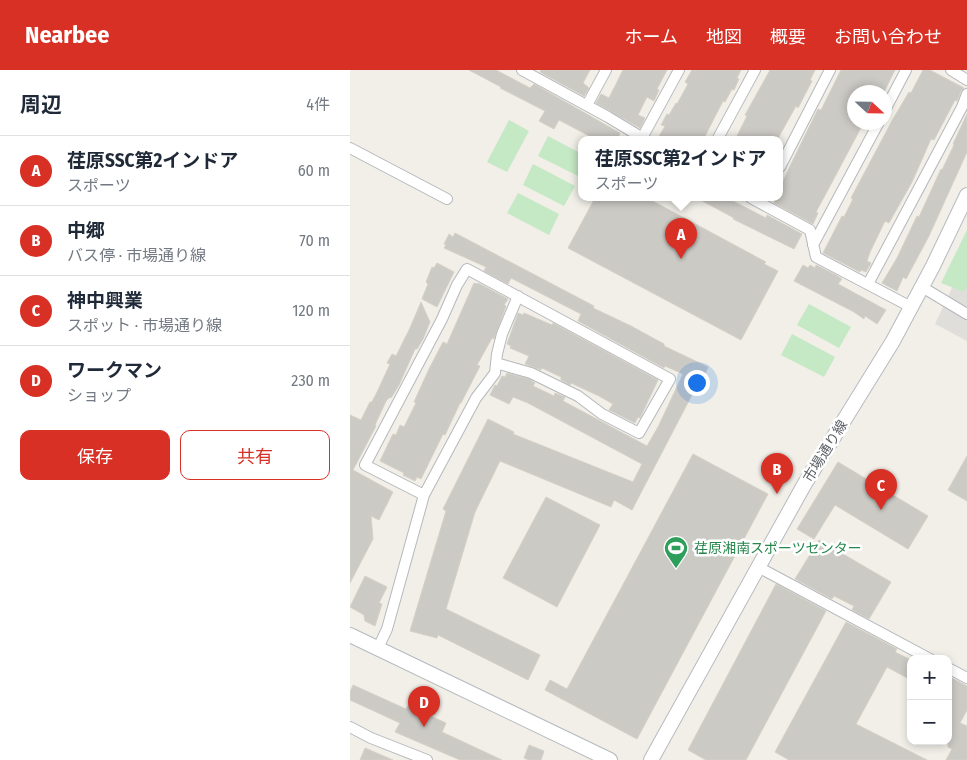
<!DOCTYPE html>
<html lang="ja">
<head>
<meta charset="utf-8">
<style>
  body { margin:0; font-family:"Fira Sans Condensed","Noto Sans JP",sans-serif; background:#f2f2f3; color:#1f2937 }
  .controls { position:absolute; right:15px; bottom:15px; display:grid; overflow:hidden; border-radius:10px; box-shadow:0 2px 8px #0003 }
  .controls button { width:45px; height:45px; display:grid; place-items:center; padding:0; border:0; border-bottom:1px solid #e0e1e3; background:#fff; color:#1f2937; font:25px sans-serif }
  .compass { position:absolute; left:497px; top:15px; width:45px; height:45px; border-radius:50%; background:#fff; box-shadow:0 2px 8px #0003; rotate:112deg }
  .you { position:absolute; left:346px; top:312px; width:18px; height:18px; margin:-12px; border:4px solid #fff; border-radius:50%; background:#1a73e8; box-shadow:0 0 0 8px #1a73e833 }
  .badge { display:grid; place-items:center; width:32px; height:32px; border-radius:50%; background:#d93025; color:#fff; font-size:16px; font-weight:700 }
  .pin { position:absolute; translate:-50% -41px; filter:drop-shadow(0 1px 2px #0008) }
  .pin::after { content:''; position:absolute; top:26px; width:18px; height:15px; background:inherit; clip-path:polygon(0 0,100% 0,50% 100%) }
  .popup { position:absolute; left:228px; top:66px; width:205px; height:65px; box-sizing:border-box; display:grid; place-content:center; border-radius:10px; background:#fff; filter:drop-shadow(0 1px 4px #0005); font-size:16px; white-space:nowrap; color:#747a83 }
  .popup b { font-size:19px; color:#1f2937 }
  .popup::after { content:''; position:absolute; left:50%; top:100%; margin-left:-10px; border:10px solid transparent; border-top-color:#fff }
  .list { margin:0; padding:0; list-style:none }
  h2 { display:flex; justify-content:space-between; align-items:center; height:65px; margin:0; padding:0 20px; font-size:21px }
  h2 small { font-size:16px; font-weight:400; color:#747a83 }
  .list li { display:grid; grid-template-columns:32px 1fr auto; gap:15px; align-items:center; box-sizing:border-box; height:70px; padding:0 20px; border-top:1px solid #e0e1e3 }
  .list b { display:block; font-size:19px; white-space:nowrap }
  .list p { margin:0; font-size:16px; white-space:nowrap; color:#747a83 }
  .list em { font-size:16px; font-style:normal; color:#747a83 }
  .actions { display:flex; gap:10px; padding:15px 20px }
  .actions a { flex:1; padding:11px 0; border:1px solid #d93025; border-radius:10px; text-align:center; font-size:18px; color:#d93025 }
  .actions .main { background:#d93025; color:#fff }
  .map { position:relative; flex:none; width:617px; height:690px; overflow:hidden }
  header { display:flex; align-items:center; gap:30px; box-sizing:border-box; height:70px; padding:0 25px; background:#d93025; color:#fff }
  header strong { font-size:24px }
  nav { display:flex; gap:28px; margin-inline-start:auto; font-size:18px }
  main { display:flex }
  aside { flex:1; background:#fff }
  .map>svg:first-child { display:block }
  .industrial { fill:#e0deda }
  .green { fill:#c5e8c5 }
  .building { fill:#cccac5; stroke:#d6d1c6 }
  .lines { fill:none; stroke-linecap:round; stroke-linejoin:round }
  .street-casing { stroke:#b5b8bc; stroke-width:12 }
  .secondary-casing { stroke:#b6babf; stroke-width:16 }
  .street { stroke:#fff; stroke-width:10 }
  .secondary { stroke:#fff; stroke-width:14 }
  .labels { text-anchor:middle; stroke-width:5; stroke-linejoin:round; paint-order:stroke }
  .street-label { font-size:14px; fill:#5f6368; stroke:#fff }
  .leisure-label { font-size:14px; fill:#27864d; stroke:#fff; text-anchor:start }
</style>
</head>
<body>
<header>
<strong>Nearbee</strong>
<nav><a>ホーム</a><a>地図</a><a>概要</a><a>お問い合わせ</a></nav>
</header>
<main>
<aside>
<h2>周辺<small>4件</small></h2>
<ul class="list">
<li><span class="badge">A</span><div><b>荏原SSC第2インドア</b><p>スポーツ</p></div><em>60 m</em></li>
<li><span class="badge">B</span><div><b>中郷</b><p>バス停 · 市場通り線</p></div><em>70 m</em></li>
<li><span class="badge">C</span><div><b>神中興業</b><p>スポット · 市場通り線</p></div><em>120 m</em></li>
<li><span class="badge">D</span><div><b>ワークマン</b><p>ショップ</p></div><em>230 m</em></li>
</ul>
<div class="actions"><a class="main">保存</a><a>共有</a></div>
</aside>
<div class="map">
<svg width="617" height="690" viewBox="0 0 617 690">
  <rect width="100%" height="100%" fill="#f1efe8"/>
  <path class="industrial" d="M617 186V271L585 254Z"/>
  <path class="green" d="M159 50 179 61 157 102 137 92Z
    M198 66 232 84V103L230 107 188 86Z
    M183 94 225 116 214 136 173 115Z
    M168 123 209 144 199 165 157 143Z
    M617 160V216L614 222 591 213Z
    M459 234 501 257 489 278 447 255Z
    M442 264 485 287 474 307 431 285Z"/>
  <path class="building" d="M119 0H146L180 18 184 14 270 63 267 70H247L209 50 204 59 189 51 195 41 150 18 151 17Z
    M191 0H240L233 13 239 18 234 26 190 2Z
    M273 0H317L307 19 309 20 304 31 297 27 288 45 295 48 290 58 246 33 251 24 259 28Z
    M342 0H391L387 8 389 9 384 20 382 19 375 32 373 31 353 70H307L315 56 311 55 317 44 319 45 326 33 327 34 338 14 335 12Z
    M420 0H465L460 10 462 11 448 38 446 36 427 70H385L397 46 395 45Z
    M491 0H545L534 22H504V52H514L480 116 466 142 468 143 463 154 424 133 426 128H430V118L443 90 468 39 471 40Z
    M573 0H580L614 18 611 21 607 31 605 30 584 70 581 69 562 112 539 153 535 151 520 182 517 191 521 193 516 202 511 200 510 202 473 183 492 146 494 147 503 129 501 128 543 49 559 22 561 23Z
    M617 44V82L579 166 556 209 553 207 547 221 532 213 547 188 567 146 569 147 591 99 592 100 604 75 603 74Z
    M245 128H297L416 192 414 194 428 201 391 270 218 178Z
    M347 128H384L383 131 416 148 417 145 452 164 444 179 383 149 384 148Z
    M105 163 244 236 243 238 281 256 314 274V276L358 297 354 307 352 306 345 322 344 321 282 440 264 430 261 437 150 391 125 442 96 539 190 585 178 610 88 565 87 568 60 561 96 441 93 439 138 349 164 362 163 364 283 412 292 394 178 333 163 327 159 334 140 325 145 315 147 316 152 306 155 307 157 303 179 309 185 313 183 316 204 326 205 323 215 327 213 331 297 376 308 357 333 304 315 296 314 298 228 251 231 244 161 208 158 214 134 201 136 197 94 178 96 175 94 174 99 164 103 167Z
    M87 193 104 202 87 237 72 229 78 214 76 212 82 197 84 198Z
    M453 195 458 198 460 195 465 198 466 195 486 205 492 209 488 214 536 240 527 254 515 246 514 249 504 242 444 211Z
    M124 213 127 214 128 213 158 229 154 235 156 236 144 269 142 268 127 295 130 296 111 333H110L95 365 93 364 71 409 67 407 65 411 53 405 54 403 30 391 43 364 46 365 50 355 54 357 66 333 64 332 79 299 93 272 97 274Z
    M71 232 80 252 73 269 67 279H65L49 315 41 328 40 327 36 331 25 355 26 356 3 400 43 422 29 450 21 446 23 469 0 513V345L11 350 20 332H22L28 320 40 294 37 293 42 284 46 286 60 258Z
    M168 243 173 245 174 243 202 255 203 253 308 310 290 348 288 347 285 353 259 340 263 334 249 326 221 313 220 315 211 310V307L192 298 191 300 175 294 179 286 160 278 161 276 157 274Z
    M343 384 418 424 287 669 195 620 200 610 217 619Z
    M617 386V431L598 420Z
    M488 392 578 446 558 479 485 435 464 469 447 459Z
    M196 427 250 455 207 537 153 508Z
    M469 470 541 512 519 549 502 540 504 536 484 526 482 529 445 509Z
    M15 506 37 517 29 533 32 534 25 556 15 551 14 545 0 537Z
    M426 514 476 541 396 690H356L338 680Z
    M496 552 547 579 545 582 561 590V610L537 597 506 654 577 690H439L425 682Z
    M598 606 617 616V640L610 653 617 656V690H596L602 679 598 677Z
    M3 615 56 639 58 636 96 653 92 662 152 690H110L45 662 50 653 0 630V622Z
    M179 675 194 681 191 690H179L174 688Z
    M15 678 43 690H10Z"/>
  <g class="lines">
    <g class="street-casing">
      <path id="street" d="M172 0 258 47 296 70
        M601 0 617 10
        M237 35 256 0
        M534 42 556 0
        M292 68 329 0
        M367 70 405 0
        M0 78 97 129
        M430 97 480 0
        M401 128 460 160 466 187 561 237
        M463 175 529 52
        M518 214 612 37 617 24
        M572 217 617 244
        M74 425 15 395 92 249 107 215 117 199 320 309 289 363 252 344 228 326 181 303 146 293
        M408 497 580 589
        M28 578 37 559 74 425 126 328 145 303 147 284 152 264 168 226
        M598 598 617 608
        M0 657 21 668 77 690"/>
    </g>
    <g class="secondary-casing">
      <path id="secondary" d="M0 565 260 690
        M301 690 454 415 543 271 583 196 617 125"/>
    </g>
    <use href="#street" class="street"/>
    <use href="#secondary" class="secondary"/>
  </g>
  <defs>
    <g id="stadium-pin" transform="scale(1.25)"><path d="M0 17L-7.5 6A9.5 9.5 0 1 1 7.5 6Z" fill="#2e9e5b" stroke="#fff"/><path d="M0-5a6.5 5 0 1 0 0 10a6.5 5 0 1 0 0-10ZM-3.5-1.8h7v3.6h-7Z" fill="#fff"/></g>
  </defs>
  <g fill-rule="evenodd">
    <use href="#stadium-pin" x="326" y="478"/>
  </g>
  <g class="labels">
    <g class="street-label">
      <text transform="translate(475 381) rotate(-58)" y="5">市場通り線</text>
    </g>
    <g class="leisure-label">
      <text x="344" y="483">荏原湘南スポーツセンター</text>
    </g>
  </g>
</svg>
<div class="controls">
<button>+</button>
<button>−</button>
</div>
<svg class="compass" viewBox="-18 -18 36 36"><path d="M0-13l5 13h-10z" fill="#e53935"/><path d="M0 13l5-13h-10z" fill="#747a83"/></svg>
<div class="you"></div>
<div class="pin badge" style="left:331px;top:189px">A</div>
<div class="popup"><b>荏原SSC第2インドア</b>スポーツ</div>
<div class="pin badge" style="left:427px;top:424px">B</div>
<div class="pin badge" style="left:531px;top:440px">C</div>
<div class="pin badge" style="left:74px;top:657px">D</div>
</div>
</main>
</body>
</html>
